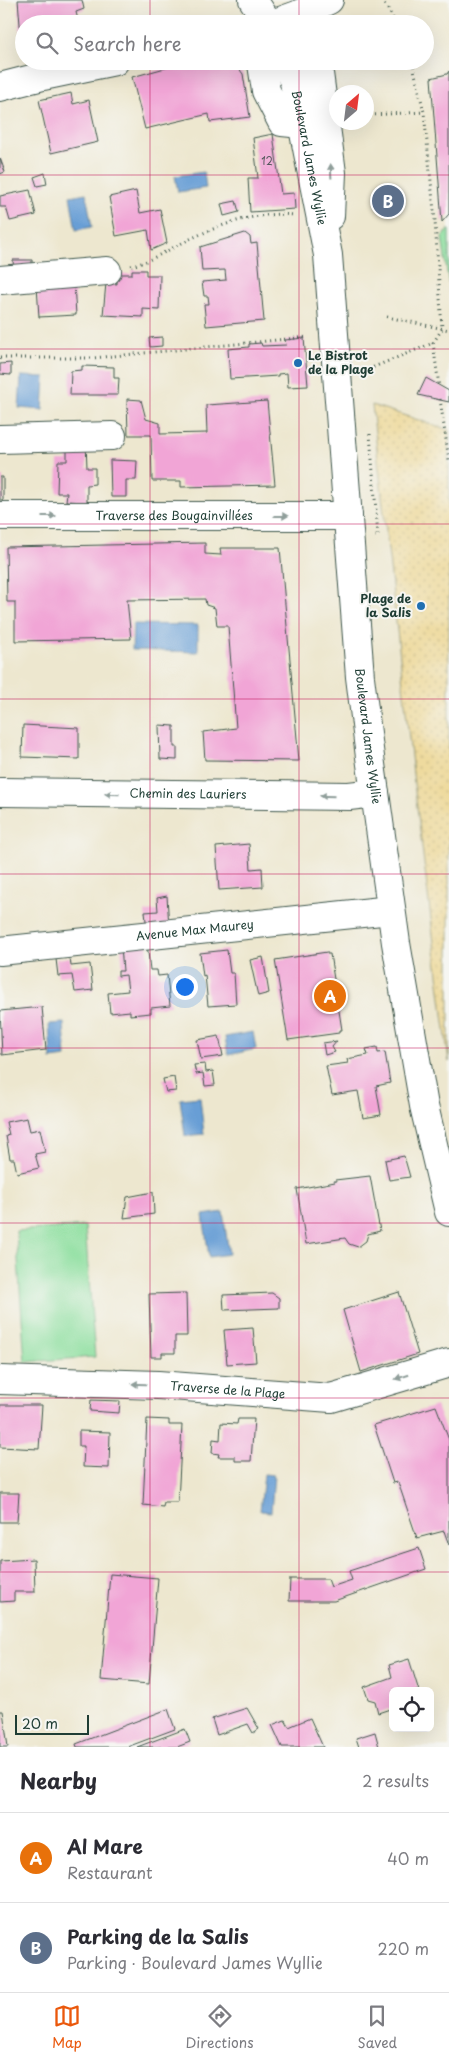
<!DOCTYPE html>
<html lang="en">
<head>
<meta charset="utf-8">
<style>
  body { margin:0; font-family:"Playpen Sans",sans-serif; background:#f7f7f7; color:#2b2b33 }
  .controls { position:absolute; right:15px; bottom:15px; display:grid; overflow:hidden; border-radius:8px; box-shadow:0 5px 20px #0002 }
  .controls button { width:45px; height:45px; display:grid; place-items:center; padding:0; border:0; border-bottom:1px solid #e1e1e2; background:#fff; color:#2b2b33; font:25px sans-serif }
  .compass { position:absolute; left:329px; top:85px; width:45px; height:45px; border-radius:50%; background:#fff; box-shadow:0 5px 20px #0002; rotate:28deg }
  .scale { position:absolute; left:15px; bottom:12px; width:74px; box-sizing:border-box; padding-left:5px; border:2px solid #1f3d34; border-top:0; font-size:14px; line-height:18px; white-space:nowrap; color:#1f3d34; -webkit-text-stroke:4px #f6f6f2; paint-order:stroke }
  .you { position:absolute; left:184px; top:986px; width:18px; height:18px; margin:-12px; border:4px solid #fff; border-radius:50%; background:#1a73e8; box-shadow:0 0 0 8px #1a73e833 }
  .badge { display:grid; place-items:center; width:32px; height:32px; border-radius:50%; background:#ea580c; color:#fff; font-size:16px; font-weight:700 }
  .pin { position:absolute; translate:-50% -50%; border:2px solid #fff; box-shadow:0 1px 5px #0006 }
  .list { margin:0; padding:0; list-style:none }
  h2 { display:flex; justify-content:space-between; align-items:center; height:65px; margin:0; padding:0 20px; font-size:21px }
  h2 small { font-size:16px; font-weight:400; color:#7c7c81 }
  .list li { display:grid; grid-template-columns:32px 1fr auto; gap:15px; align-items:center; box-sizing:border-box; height:90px; padding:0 20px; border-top:1px solid #e1e1e2 }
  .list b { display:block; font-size:19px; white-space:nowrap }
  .list p { margin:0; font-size:16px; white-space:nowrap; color:#7c7c81 }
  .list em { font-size:16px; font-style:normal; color:#7c7c81 }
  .icon { flex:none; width:28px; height:28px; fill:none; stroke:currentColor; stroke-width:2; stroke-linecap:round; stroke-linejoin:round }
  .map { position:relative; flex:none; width:449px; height:1747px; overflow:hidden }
  .search { position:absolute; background:#fff; box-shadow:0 5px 20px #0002; left:15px; right:15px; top:15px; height:55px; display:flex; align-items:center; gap:12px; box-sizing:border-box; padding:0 18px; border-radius:28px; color:#7c7c81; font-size:19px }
  .sheet { height:245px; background:#fff }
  nav { display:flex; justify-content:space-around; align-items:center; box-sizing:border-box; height:70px; border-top:1px solid #e1e1e2; background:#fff; font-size:14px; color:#7c7c81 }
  nav a { display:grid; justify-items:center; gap:2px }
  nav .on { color:#ea580c }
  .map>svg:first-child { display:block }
  .sand { fill:url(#sand-dots); stroke:#868c69 }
  .park { fill:#8ddf9f; stroke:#568e6a }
  .water { fill:#689ed5; stroke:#446e84 }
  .building { fill:#f1a5d6 }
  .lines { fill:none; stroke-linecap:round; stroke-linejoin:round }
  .minor-casing { stroke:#3e564b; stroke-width:30 }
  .path { stroke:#3e564b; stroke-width:3; stroke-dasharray:1 4; stroke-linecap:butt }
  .minor { stroke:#fff; stroke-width:28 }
  .oneway { fill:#8f9e9a }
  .grid { fill:none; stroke:#c2185b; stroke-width:1; stroke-opacity:0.55 }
  .poi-dot { fill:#1f6fb2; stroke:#f6f6f2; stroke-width:2 }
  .labels { text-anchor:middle; stroke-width:4; stroke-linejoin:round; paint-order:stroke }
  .number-label { font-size:10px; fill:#54575c }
  .street-label { font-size:12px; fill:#1f3d34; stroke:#f6f6f2 }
  .poi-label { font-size:12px; font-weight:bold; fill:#1f3d34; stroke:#f6f6f2; text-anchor:start }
</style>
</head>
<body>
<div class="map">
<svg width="449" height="1747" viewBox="0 0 449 1747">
  <defs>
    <pattern id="sand-dots" width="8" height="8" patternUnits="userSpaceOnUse" patternTransform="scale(1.25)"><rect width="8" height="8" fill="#eeda9e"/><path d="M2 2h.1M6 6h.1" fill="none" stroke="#ccbc89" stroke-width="1.8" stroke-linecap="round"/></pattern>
  </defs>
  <rect width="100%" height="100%" fill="#f6f6f2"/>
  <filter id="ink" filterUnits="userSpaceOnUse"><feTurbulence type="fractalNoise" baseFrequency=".02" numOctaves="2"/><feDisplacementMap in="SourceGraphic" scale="10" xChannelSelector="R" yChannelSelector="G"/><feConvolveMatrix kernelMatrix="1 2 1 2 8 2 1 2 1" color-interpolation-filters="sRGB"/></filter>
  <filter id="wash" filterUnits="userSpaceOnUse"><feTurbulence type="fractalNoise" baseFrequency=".0096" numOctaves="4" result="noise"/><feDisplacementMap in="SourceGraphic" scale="20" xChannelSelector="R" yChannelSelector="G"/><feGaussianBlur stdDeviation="1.12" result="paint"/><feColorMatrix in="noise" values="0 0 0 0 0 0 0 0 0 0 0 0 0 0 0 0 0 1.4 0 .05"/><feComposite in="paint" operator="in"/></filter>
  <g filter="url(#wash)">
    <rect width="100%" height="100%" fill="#ede7cf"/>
    <path class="sand" d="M372 405 449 430V1062L414 783Z"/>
    <path class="park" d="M449 229V286L442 237Z
      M85 1226 95 1357 25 1362 16 1231Z"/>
    <path class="water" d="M204 172 206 188 178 192 175 176Z
      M86 193 92 227 76 230 70 196Z
      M21 376 45 377 43 410 19 408Z
      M133 624 198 625V652L132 650Z
      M64 1023 66 1057 51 1059 49 1024Z
      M253 1032 256 1049 228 1055 225 1037Z
      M200 1097 204 1134 185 1136 180 1099Z
      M223 1212 229 1254 209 1257 203 1215Z
      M264 1474 274 1475 271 1512 260 1511Z"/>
    <g id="blocks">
      <path class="building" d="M18 0H82L84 9 76 12 79 24H24L22 49Z
        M191 61 197 62 200 66 229 63 237 66 243 74 250 117 210 122 209 114 145 129 132 77Z
        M449 71V214L442 222 431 78 447 74Z
        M71 93 73 104 89 100 98 142 51 153 39 100Z
        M273 134 281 194 294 193 295 209 250 212 248 178H258L253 138Z
        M0 158 5 172 0 174Z
        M45 173 47 184 37 186 34 177Z
        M30 190 36 215 10 221 6 207H0V196Z
        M136 191 140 213 160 209 167 243 151 250 148 230 116 236 109 197Z
        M236 201 239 212 224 216 221 204Z
        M245 233 250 237 251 244 257 243 264 321 206 326 204 304H209L208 296H204L202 282 226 280 225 270 202 271 200 247Z
        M13 260H32V272L14 273Z
        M132 270H146V275H160L159 310 143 309V317L103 315 106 283 117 284V274H132Z
        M74 284 76 315 39 317 37 286Z
        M162 337V346L150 347 149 338Z
        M304 338 308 386 288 387 287 373 278 374V376L230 379 228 349 249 347V344L261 343 262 346 286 345 285 340Z
        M11 363V375L0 374V364Z
        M82 366 114 367V378H119L118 395H70L71 371 82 370Z
        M426 378 449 391V402L418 395Z
        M127 399 141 400 146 419 160 423V434L207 433 206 405 267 401 275 485 181 487V481H152L151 435H128Z
        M67 442H86L87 468H95V484L87 485V502L66 501 67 493H57L58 461H67Z
        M110 460 137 461 136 480H126V497H111Z
        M0 477H3V500H0Z
        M205 543V554L221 555 220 548H280L299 761 205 760 203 732 236 728 228 626H217L215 608 206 605 205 599 127 600 131 639 15 641V602H7L6 547Z
        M23 725 79 728V759L22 757Z
        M159 725 174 726V747H177V760L160 759Z
        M249 844 251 869 262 868 263 887 219 890 216 847Z
        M167 896 169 927 147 930 145 912 158 911 157 898Z
        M147 943 150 970H157L158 976 167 975 170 1006 151 1008V1013L130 1015V1011L110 1013 108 993 128 991 126 975 118 976V971H123L121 946Z
        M227 950 230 973H234L236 1004 208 1006 205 975 203 976 200 953Z
        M327 952V954H330L342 1030H339V1033L288 1040 275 960Z
        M70 957 71 966 90 964 93 990 75 992 72 975 58 976 56 959Z
        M263 957 269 993 258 996 250 960Z
        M42 1007 46 1050 2 1055 0 1011Z
        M219 1036 223 1056 201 1059 197 1040Z
        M337 1041 332 1047 335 1052 325 1055 323 1043Z
        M377 1047 378 1053 385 1052 390 1083 376 1086 381 1115 363 1118 358 1091 332 1095 326 1066 348 1063 347 1059 368 1055 366 1049Z
        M205 1064 206 1072 213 1071 215 1085 205 1086 203 1073 196 1074 194 1065Z
        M174 1077 176 1091 166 1092 163 1079Z
        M27 1118 30 1131 40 1129 45 1152 35 1154 39 1168 17 1173 14 1159H10L6 1136 9 1135 6 1122Z
        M404 1156 410 1177 389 1180 385 1160Z
        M370 1176 380 1231 368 1234 366 1241 358 1247 349 1244 345 1238 306 1244 297 1189 335 1182V1180Z
        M153 1192 154 1214 124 1218 127 1197Z
        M399 1292 418 1354 361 1372 343 1310Z
        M186 1293 187 1336H175V1353H162V1357H151L149 1294Z
        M272 1293 279 1298V1308L224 1310 223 1295Z
        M253 1328 256 1362 227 1364 224 1330Z
        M91 1400 120 1401 119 1413 90 1411Z
        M0 1405H42L39 1449 0 1447Z
        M436 1406 449 1440V1545L444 1531 417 1538 398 1482 393 1483 374 1425Z
        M147 1419 169 1420V1425H182L178 1502H164L163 1507 143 1505Z
        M238 1419H254L251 1461H235V1457H218L219 1454 212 1453 213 1439 220 1440 221 1423 237 1424Z
        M79 1431 110 1432 109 1468 83 1467 84 1446H79Z
        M0 1493H19L17 1522H0Z
        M419 1548 426 1569 334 1601H289L290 1579H328L331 1587 352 1580 349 1571Z
        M34 1559 35 1592H14V1601L0 1602V1561Z
        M110 1574 158 1578 149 1684 101 1680Z
        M409 1659 419 1691H393V1708L378 1713 375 1701 368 1699 364 1687 392 1677 389 1665Z
        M247 1708 259 1729 253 1733 248 1724 217 1735 212 1719Z
        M168 1709 175 1729 127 1747H77L76 1744Z
        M0 1711H3L8 1747H0Z
        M310 1718 323 1747H282L272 1725 285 1720 289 1727Z
        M185 1729 190 1742 177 1747H137Z
        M375 1732 379 1747H359L356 1738Z"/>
    </g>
  </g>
  <g filter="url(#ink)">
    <use href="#blocks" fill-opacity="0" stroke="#3e564b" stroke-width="1"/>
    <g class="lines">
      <g class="minor-casing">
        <g id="minor">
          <path d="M253 0 269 24"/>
          <path d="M272 24 297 15 329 0"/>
          <path d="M260 61 262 64 266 91 282 122 302 124"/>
          <path id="s1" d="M285 61 294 82 328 255 360 677 370 757 396 943 424 1106 449 1212"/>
          <path d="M315 61 319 73 332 173 330 216"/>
          <path d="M0 87 43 76 115 61"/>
          <path d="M0 280 107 271"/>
          <path d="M0 439 112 436"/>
          <path id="s2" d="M0 516H348"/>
          <path id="s3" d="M0 792 349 796 375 793"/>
          <path id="s4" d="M0 951 391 910"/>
          <path id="s5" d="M0 1380 158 1385 331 1398 449 1363"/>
        </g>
      </g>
      <path class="path" d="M383 0 396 24
        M370 115 424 112
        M131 266C152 261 171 248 190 239 222 224 259 211 294 215
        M387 317 449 330
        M433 343 439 386
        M0 358H93L308 337
        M364 371 433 343 442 329 435 221 424 112 412 61
        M440 399 449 460
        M370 434 378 536H375"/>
      <use href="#minor" class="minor"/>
    </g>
    <defs><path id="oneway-solid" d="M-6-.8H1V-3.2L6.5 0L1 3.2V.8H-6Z" transform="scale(1.25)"/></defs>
    <g class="oneway">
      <use href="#oneway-solid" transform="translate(331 171) rotate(-93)"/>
      <use href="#oneway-solid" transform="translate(49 516)"/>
      <use href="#oneway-solid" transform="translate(281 516)"/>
      <use href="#oneway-solid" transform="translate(112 794) rotate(-179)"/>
      <use href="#oneway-solid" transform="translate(327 796) rotate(-179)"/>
      <use href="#oneway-solid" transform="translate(402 1377) rotate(163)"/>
      <use href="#oneway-solid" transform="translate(139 1384) rotate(-178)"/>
    </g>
  </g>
  <path class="grid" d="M150 0V24M299 0V24M150 61V1747M299 61V1747M0 175H449M0 349H449M0 524H449M0 699H449M0 874H449M0 1048H449M0 1223H449M0 1398H449M0 1572H449"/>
  <g class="poi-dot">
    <circle cx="298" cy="363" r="5"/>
    <circle cx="421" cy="606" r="5"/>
  </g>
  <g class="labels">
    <g class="number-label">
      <text x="267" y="165">12</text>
    </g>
    <g class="street-label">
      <text dy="4" stroke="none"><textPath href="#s1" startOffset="100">Boulevard James Wyllie</textPath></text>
      <text dy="4" stroke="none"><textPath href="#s2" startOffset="174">Traverse des Bougainvillées</textPath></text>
      <text dy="4" stroke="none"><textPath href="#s1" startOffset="682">Boulevard James Wyllie</textPath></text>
      <text dy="4" stroke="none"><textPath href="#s3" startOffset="188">Chemin des Lauriers</textPath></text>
      <text dy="4" stroke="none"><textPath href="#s4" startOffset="196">Avenue Max Maurey</textPath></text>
      <text dy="4" stroke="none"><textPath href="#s5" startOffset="228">Traverse de la Plage</textPath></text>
    </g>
    <g class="poi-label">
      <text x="308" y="360">Le Bistrot<tspan x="308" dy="14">de la Plage</tspan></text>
      <text x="411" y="603" text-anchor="end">Plage de<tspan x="411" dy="14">la Salis</tspan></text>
    </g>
  </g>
</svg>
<div class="controls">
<button><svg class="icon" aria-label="locate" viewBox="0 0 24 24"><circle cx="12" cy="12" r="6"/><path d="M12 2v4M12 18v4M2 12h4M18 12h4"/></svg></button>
</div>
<svg class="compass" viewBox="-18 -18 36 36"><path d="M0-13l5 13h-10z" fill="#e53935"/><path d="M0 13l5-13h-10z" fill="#7c7c81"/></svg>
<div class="scale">20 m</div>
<div class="you"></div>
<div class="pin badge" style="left:330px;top:996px;background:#e8710a">A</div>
<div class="pin badge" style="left:388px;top:201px;background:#5c6f8a">B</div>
<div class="search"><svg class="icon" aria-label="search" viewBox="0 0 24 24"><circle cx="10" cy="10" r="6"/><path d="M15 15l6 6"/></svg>Search here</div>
</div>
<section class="sheet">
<h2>Nearby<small>2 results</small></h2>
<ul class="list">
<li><span class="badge" style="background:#e8710a">A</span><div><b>Al Mare</b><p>Restaurant</p></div><em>40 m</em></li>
<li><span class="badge" style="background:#5c6f8a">B</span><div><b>Parking de la Salis</b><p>Parking · Boulevard James Wyllie</p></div><em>220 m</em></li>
</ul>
</section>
<nav>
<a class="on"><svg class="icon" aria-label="map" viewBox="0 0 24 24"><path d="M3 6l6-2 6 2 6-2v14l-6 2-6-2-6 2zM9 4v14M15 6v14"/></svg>Map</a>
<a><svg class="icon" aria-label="directions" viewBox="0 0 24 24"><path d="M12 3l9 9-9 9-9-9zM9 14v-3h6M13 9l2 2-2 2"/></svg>Directions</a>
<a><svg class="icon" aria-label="saved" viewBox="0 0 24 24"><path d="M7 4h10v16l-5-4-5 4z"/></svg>Saved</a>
</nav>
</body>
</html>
